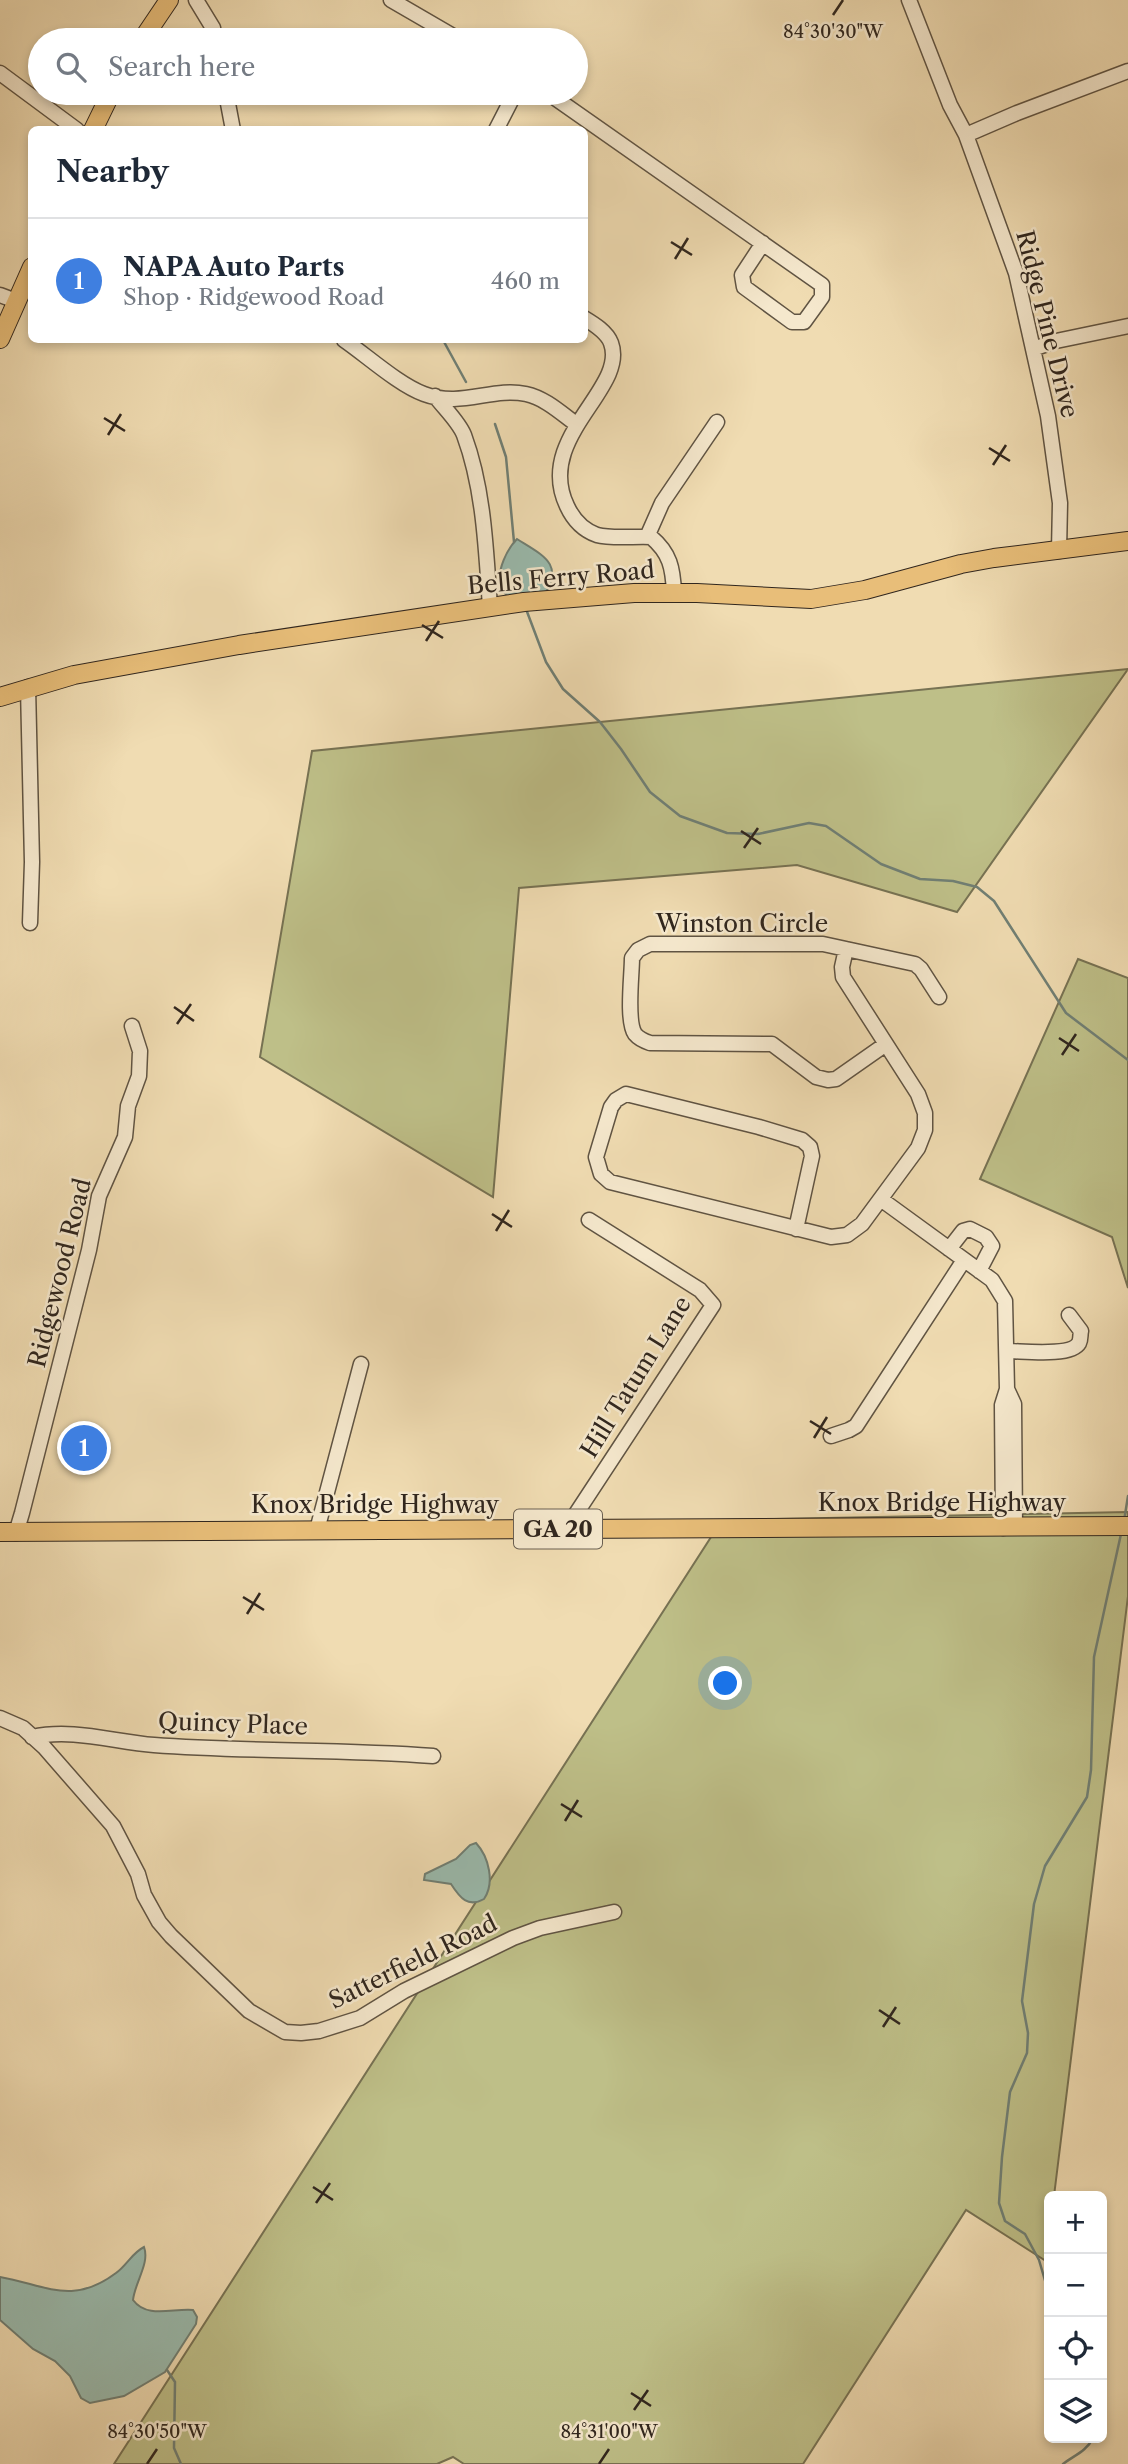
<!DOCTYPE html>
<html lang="en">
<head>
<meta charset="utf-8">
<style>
  body { margin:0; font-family:"Libre Caslon Text",serif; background:#f2f2f3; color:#1f2937 }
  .controls { position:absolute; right:21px; bottom:21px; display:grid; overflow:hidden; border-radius:10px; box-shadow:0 4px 10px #0003 }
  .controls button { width:63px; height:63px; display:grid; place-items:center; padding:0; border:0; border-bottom:2px solid #e0e1e3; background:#fff; color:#1f2937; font:35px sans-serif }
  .you { position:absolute; left:726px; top:1684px; width:24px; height:24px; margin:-18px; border:5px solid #fff; border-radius:50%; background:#1a73e8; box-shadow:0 0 0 10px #1a73e833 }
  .badge { display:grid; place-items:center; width:46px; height:46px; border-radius:50%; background:#8f2418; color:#fff; font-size:23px; font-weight:700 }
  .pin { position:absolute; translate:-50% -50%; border:4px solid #fff; box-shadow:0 2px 7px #0006 }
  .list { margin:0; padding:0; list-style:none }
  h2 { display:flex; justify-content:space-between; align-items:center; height:91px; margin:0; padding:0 28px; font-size:30px }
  h2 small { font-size:23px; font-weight:400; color:#747a83 }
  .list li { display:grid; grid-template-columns:46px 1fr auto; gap:21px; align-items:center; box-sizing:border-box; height:126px; padding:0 28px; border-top:2px solid #e0e1e3 }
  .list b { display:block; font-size:26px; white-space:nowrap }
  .list p { margin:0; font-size:23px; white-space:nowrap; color:#747a83 }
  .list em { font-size:23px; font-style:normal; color:#747a83 }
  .icon { flex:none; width:38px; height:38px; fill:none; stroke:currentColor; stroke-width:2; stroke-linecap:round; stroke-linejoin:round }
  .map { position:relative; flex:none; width:1128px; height:2464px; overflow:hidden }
  .search { position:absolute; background:#fff; box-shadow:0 4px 10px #0003; left:28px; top:28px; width:560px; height:77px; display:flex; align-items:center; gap:18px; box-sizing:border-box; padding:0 24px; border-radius:38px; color:#747a83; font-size:26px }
  .panel { position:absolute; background:#fff; box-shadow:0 4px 10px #0003; left:28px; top:126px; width:560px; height:217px; border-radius:10px }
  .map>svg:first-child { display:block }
  .green { fill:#bebf88; stroke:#777253; stroke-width:2 }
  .water { fill:#9abbae; stroke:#707f74; stroke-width:2 }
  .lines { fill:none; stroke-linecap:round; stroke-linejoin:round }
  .stream { stroke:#707f74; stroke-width:2.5 }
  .minor-casing { stroke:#605443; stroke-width:17 }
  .major-casing { stroke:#30261e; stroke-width:20 }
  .minor { stroke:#f5e8cd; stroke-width:14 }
  .major { stroke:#e8be79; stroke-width:18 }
  .ticks { fill:none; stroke:#30261e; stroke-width:2.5 }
  .labels { text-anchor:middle; stroke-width:5; stroke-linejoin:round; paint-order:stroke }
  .shield { fill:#f5e8cd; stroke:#6b6052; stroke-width:2 }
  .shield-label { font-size:23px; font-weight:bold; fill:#30261e }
  .street-label { font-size:24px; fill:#30261e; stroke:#f5e8cd }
  .ticks-label { font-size:18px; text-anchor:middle; fill:#30261e; stroke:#f5e8cd; stroke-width:5; stroke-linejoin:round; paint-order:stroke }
</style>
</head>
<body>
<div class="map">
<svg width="1128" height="2464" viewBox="0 0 1128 2464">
  <rect width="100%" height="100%" fill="#f0dcb2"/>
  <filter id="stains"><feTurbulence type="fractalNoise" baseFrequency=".00286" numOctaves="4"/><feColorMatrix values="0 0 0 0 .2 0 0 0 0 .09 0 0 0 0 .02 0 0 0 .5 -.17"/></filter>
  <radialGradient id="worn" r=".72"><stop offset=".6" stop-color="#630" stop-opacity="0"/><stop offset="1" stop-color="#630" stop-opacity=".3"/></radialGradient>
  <path class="green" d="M1128 669 957 912 797 865 519 888 493 1197 260 1057 312 751Z
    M1078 959 1128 978V1288L1112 1237 980 1179Z
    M1128 1512V1596L1054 2196H1049V2234L1046 2261 966 2210 803 2464H464L453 2457 437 2464H114L722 1520Z"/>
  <path class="water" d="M517 539C544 556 565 564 543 597L515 603C510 598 502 593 500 585 497 570 507 549 517 539Z
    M476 1843C489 1857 495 1883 484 1899 468 1908 460 1898 451 1884L424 1880 425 1874 456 1859 470 1845Z
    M144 2247C150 2263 135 2282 133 2300 147 2319 173 2308 193 2310L197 2317 196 2324 165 2372 124 2396 90 2403 81 2398 70 2376 55 2361 33 2349 0 2320V2277C46 2285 72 2306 116 2273 127 2265 132 2253 144 2247Z"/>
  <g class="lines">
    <path class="stream" d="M443 340 466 382
      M495 424 506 457 514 542
      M526 609 546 662 563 689 600 722 621 749 650 792 680 816 727 833 758 834 809 823 826 826 881 864 920 879 953 881 977 887 994 901 1066 1013 1128 1060
      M1124 1521 1128 1496
      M1049 2294 1039 2260 1025 2234 1005 2221 999 2203 1002 2157 1010 2092 1027 2053 1028 2033 1022 2001 1034 1904 1045 1866 1087 1797 1091 1770 1094 1657 1121 1534
      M167 2370 175 2382 174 2448 181 2464
      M1063 2464C1073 2456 1087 2451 1093 2438"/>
    <g class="minor-casing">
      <path id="minor" d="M196 0 213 28 215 40
        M391 0 460 40
        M909 0 950 105 966 135 1016 273 1048 416 1060 503 1059 551
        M0 73 77 130
        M226 93 233 130
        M548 93 822 285V297L804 322H792L744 287 742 275 763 243
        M496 130 515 93
        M966 135 1017 113 1128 71
        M0 295 16 301
        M584 318C594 324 607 332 611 343 628 389 534 437 567 506 573 519 583 530 597 535 611 539 636 536 651 537 670 553 673 568 674 593
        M344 340C366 355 399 385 424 394 461 408 492 387 526 394 545 398 561 413 576 424
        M1033 349 1056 341 1128 326
        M435 396C444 408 459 422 464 435 484 489 486 550 490 607
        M647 537 662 503 717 422
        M28 687 32 862 30 923
        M886 1044 836 1079 828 1080 816 1077 772 1044 650 1043C644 1041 639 1039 635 1034 626 1021 632 975 632 958L638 950 650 944H823L915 964 921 969 939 997
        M882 1200 992 1280 1005 1301 1007 1389 1002 1405 1003 1528
        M796 1229 812 1156 810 1147 802 1140 759 1127 626 1094 616 1100 611 1107 596 1157 601 1174 610 1182 831 1237 847 1235 862 1224 918 1148 925 1130V1113L918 1094 843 977 842 967 846 949
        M949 1249 963 1231 970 1229 986 1237 992 1246 979 1271
        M1007 1351C1023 1351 1071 1357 1079 1343 1081 1339 1080 1335 1081 1331L1069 1315
        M1007 1389 1014 1404 1015 1527
        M831 1436 849 1430 856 1426 964 1260
        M566 1529 713 1305 700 1290 589 1220
        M317 1530 361 1364
        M16 1533 22 1513 89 1250 99 1196 125 1137 128 1106 139 1076 140 1051 132 1026
        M0 1718 23 1728 44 1747 113 1826 138 1874 144 1895 159 1922 171 1936 249 2011 285 2032 301 2033 319 2031 360 2018 404 1991 513 1938 540 1928 614 1912
        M32 1737C73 1728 114 1742 154 1745 247 1752 340 1749 433 1756"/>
    </g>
    <g class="major-casing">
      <path id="major" d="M142 40 169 0
        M93 130 111 93
        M0 339 32 267
        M0 697 74 675 239 645 524 602 634 593H697L811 599 865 590 961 564 994 558 1128 541
        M0 1532 1128 1526"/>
    </g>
    <use href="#minor" class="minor"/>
    <use href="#major" class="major"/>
  </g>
  <path class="ticks" d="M833 15 843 0M671 242 692 255M675 259 688 238M104 418 125 431M108 435 121 414M989 448 1010 461M993 465 1006 445M422 625 443 638M426 641 439 621M741 831 761 844M744 848 758 828M174 1007 194 1021M177 1024 191 1004M1059 1038 1079 1051M1062 1055 1076 1034M492 1214 512 1227M496 1231 509 1210M810 1421 831 1434M814 1438 827 1417M243 1597 264 1610M247 1614 260 1593M561 1804 582 1817M565 1821 578 1800M879 2010 900 2024M883 2027 896 2007M313 2187 333 2200M316 2203 330 2183M631 2393 651 2406M634 2410 648 2390M147 2464 157 2449M599 2464 609 2449"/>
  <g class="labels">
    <rect class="shield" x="514" y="1509.5" width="88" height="39" rx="5"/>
    <g class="shield-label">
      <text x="558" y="1537">GA 20</text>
    </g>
    <g class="street-label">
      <text transform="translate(1047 324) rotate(76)" y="8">Ridge Pine Drive</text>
      <text transform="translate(561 578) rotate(-5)" y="8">Bells Ferry Road</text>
      <text x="742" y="932">Winston Circle</text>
      <text transform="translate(60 1273) rotate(-76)" y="8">Ridgewood Road</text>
      <text transform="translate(636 1377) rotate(-58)" y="8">Hill Tatum Lane</text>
      <text x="942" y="1511">Knox Bridge Highway</text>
      <text x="375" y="1513">Knox Bridge Highway</text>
      <text transform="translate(233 1724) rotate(2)" y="8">Quincy Place</text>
      <text transform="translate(413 1962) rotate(-26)" y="8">Satterfield Road</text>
    </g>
  </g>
  <g class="ticks-label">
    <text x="833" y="38">84°30'30"W</text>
    <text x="157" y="2438">84°30'50"W</text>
    <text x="609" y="2438">84°31'00"W</text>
  </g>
  <rect width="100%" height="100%" filter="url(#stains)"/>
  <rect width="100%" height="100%" fill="url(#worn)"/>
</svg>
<div class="controls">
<button>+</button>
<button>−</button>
<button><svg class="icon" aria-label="locate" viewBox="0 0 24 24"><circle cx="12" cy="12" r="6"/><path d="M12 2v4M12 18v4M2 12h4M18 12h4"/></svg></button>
<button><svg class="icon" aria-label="layers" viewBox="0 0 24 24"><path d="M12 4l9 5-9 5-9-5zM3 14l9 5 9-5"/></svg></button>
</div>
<div class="you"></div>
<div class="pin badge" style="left:84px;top:1448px;background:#3f7fe0">1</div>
<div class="search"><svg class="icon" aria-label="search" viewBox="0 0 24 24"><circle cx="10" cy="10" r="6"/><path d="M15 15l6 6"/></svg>Search here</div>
<section class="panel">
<h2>Nearby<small></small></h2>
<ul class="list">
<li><span class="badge" style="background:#3f7fe0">1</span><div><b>NAPA Auto Parts</b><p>Shop · Ridgewood Road</p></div><em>460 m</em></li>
</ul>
</section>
</div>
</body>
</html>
